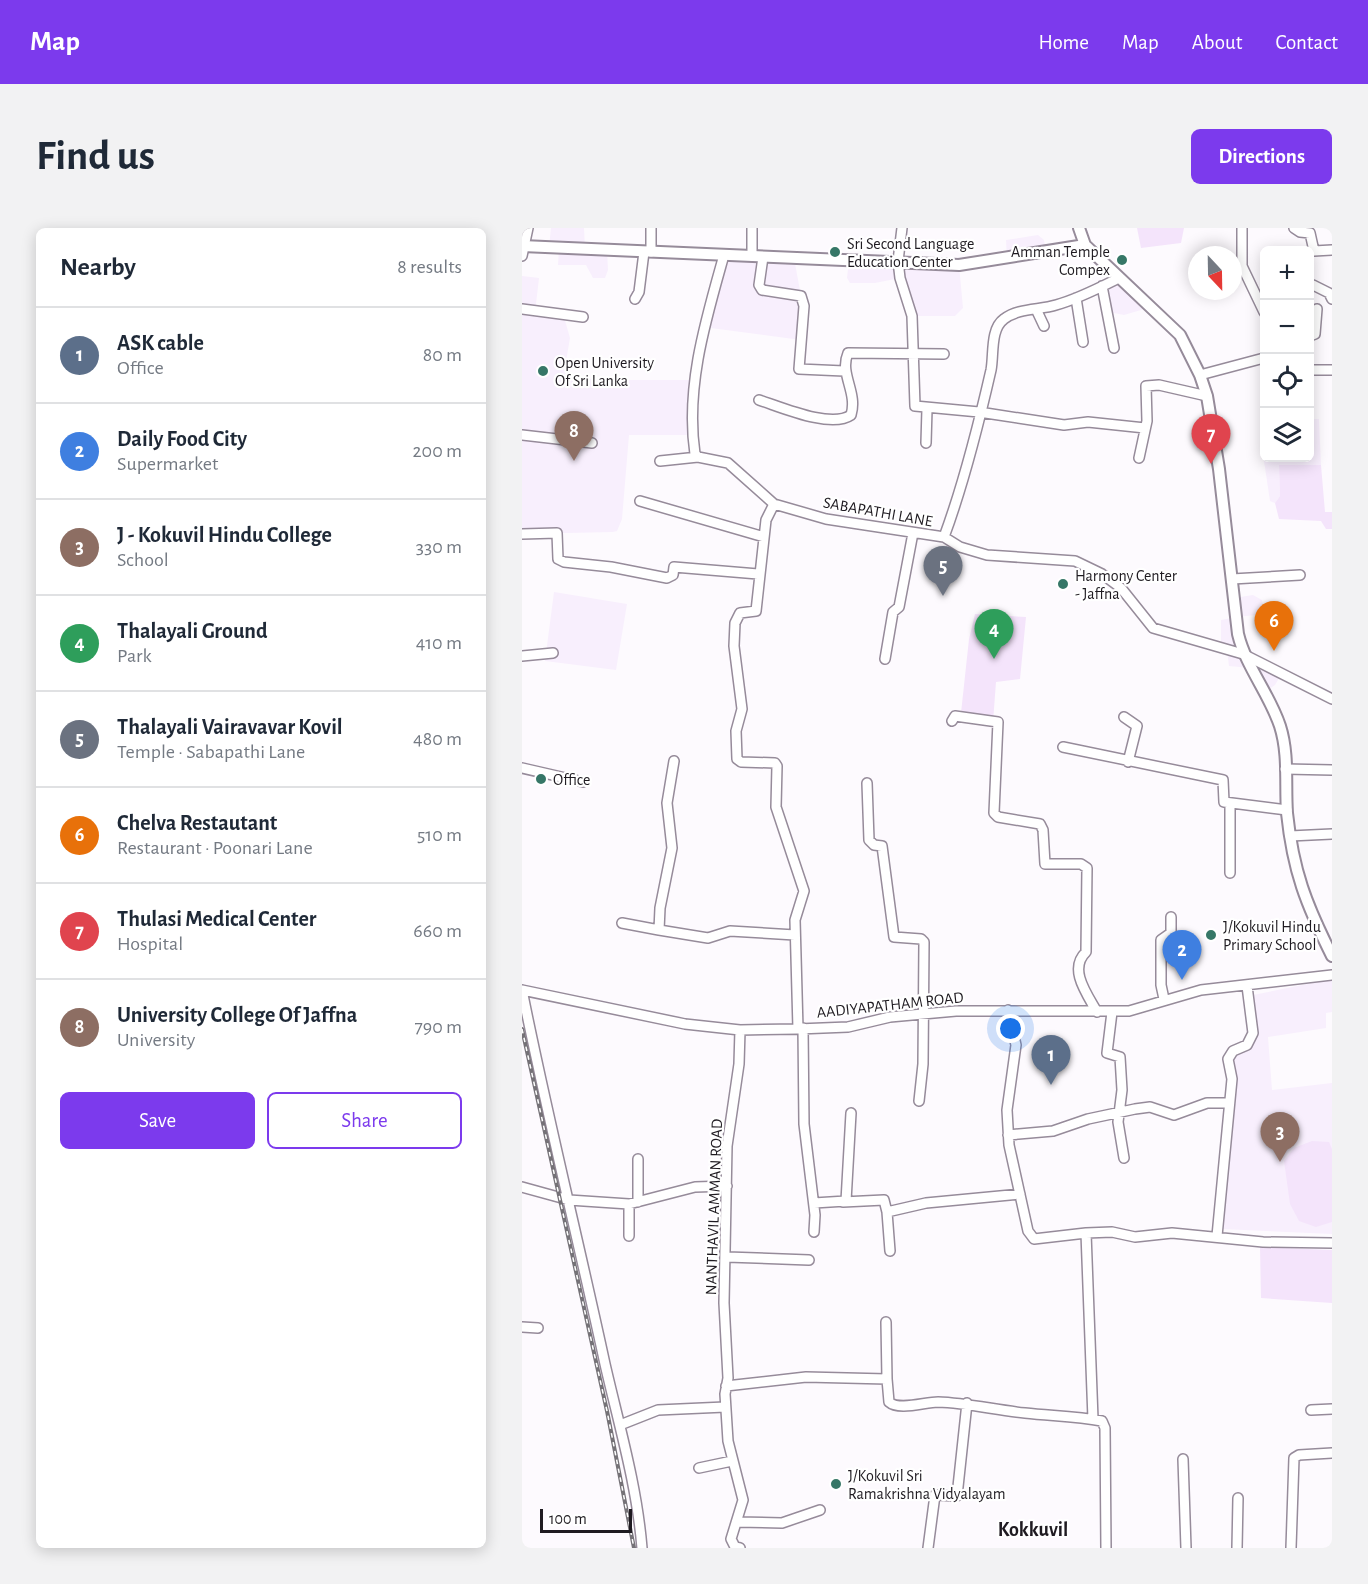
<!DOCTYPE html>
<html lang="en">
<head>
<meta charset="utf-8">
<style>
  body { margin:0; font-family:"Alegreya Sans",sans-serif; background:#f2f2f3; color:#1f2937 }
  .controls { position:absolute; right:18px; top:18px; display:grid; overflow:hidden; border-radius:9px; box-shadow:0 3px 15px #0003 }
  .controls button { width:54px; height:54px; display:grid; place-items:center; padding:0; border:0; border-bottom:2px solid #e0e1e3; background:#fff; color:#1f2937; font:30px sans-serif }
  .compass { position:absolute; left:666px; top:18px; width:54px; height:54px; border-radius:50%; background:#fff; box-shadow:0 3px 15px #0003; rotate:158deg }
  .scale { position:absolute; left:18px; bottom:15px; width:92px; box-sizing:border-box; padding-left:6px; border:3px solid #1f1b21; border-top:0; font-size:16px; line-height:21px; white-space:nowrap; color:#1f1b21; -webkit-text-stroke:4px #fff; paint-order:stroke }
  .you { position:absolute; left:489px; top:801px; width:21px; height:21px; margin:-15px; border:4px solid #fff; border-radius:50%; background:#1a73e8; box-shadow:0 0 0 9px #1a73e833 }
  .badge { display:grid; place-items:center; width:39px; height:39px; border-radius:50%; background:#7c3aed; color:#fff; font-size:20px; font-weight:700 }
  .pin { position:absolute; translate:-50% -50px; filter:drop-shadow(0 2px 3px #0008) }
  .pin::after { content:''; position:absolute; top:32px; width:21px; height:18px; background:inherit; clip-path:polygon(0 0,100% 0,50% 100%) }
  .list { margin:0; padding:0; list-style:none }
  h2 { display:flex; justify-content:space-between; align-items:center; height:78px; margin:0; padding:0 24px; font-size:26px }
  h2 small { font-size:20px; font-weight:400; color:#747a83 }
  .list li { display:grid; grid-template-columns:39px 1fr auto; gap:18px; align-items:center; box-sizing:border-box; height:96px; padding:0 24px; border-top:2px solid #e0e1e3 }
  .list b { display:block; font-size:22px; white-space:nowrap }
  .list p { margin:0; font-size:20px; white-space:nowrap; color:#747a83 }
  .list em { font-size:20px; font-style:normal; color:#747a83 }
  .actions { display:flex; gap:12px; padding:18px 24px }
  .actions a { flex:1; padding:14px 0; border:2px solid #7c3aed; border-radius:9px; text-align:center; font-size:21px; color:#7c3aed }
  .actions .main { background:#7c3aed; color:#fff }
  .icon { flex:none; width:33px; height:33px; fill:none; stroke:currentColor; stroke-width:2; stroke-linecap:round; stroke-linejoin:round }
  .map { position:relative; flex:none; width:810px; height:1320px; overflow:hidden; border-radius:9px }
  header { display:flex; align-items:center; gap:36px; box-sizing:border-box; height:84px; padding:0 30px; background:#7c3aed; color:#fff }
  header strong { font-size:28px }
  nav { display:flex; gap:33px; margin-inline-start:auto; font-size:21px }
  .intro { display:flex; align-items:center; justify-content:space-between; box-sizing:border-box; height:144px; padding:0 36px }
  h1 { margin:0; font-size:42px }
  .button { padding:15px 27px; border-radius:9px; background:#7c3aed; color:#fff; font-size:21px; font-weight:700 }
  main { display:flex; gap:36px; padding:0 36px }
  aside { flex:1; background:#fff; border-radius:9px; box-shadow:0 3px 15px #0003 }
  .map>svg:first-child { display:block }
  .built { fill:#f8effd }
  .green { fill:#f4e4fb }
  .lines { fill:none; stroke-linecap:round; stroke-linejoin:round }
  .minor-casing { stroke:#968b9a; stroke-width:12 }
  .major-casing { stroke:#968b9a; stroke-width:14 }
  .minor { stroke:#fff; stroke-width:9 }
  .major { stroke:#fff; stroke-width:10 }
  .rail-casing { stroke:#757277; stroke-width:4 }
  .rail { stroke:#fff; stroke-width:1.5; stroke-dasharray:4.5; stroke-linecap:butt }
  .poi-dot { fill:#367767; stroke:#fff; stroke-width:2 }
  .labels { text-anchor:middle; stroke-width:4.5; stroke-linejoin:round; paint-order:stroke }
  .poi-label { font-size:16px; fill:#1f1b21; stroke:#fff; text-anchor:start }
  .street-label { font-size:16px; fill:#1f1b21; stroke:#fff }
  .quarter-label { font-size:20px; font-weight:bold; fill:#1f1b21; stroke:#fff }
</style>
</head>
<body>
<header>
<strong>Map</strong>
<nav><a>Home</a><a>Map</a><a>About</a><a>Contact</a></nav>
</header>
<div class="intro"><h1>Find us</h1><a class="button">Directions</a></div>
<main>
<aside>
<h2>Nearby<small>8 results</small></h2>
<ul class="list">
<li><span class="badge" style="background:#5c6f8a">1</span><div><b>ASK cable</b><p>Office</p></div><em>80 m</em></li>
<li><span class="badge" style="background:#3f7fe0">2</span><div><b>Daily Food City</b><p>Supermarket</p></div><em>200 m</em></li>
<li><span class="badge" style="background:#8d6e63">3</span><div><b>J - Kokuvil Hindu College</b><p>School</p></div><em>330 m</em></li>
<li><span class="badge" style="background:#2e9e5b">4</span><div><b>Thalayali Ground</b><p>Park</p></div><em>410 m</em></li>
<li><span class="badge" style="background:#6b7280">5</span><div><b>Thalayali Vairavavar Kovil</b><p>Temple · Sabapathi Lane</p></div><em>480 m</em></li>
<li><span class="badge" style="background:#e8710a">6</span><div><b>Chelva Restautant</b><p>Restaurant · Poonari Lane</p></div><em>510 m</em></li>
<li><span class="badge" style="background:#e0444e">7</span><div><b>Thulasi Medical Center</b><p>Hospital</p></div><em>660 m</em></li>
<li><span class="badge" style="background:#8d6e63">8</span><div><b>University College Of Jaffna</b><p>University</p></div><em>790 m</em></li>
</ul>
<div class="actions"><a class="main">Save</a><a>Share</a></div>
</aside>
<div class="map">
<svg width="810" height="1320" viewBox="0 0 810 1320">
  <rect width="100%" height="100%" fill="#fdfafe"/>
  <path class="built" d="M29 0H62L63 21 85 22 86 42 83 50H71L64 37H36L37 20 27 19Z
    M516 7 522 12 524 25 485 31 484 12Z
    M202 27 272 30 279 68V112L181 99Z
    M327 32 437 37 441 80 433 88H390L378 50 353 55H328L325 50Z
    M0 48 17 50 13 84 42 89 48 110 43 139 46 148 76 152H175L170 207H107L100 291 95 303 91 304 0 306Z
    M597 50 627 75 619 82 602 87 587 84 580 58Z
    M788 191H797L799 237H757L758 268 753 275 750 274 748 273 742 233 740 193H742V230H788Z
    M32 364 105 376 94 442 23 433Z
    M731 367 740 372 741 381 734 387 715 389 721 426 760 445 753 457 743 464 728 440 707 438 705 422 699 421V392L715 389 712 370Z
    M810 751V784L804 785V800L746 809 750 862 810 855V1006L700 1001 713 867 712 830 726 816 721 769Z"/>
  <path class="green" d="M615 0H662L659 15 619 20Z
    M757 237H799L803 284H810V301H804L799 293 757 291 753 275 758 268Z
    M453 386 504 389 498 451 474 454 471 494 439 485 447 411Z
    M790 913 807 914 810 921V994L794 999 777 993 768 976 762 933 772 920Z
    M738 1019 810 1022V1075L739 1070Z"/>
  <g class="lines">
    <g class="minor-casing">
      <path id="minor" d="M129 0V24
        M380 0 376 33 378 50 390 88 393 178 457 184 542 197 566 194 623 200
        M720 0V38L742 84
        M772 0 778 4 788 5 792 23 810 22
        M202 27C184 91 163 159 173 226L176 229 206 235 252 276 304 291 422 309 438 319 465 327 553 333 580 346 599 360 631 400 721 426 810 471
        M0 28 6 0
        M230 28V0
        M241 29 237 57 240 62 279 68 282 78 277 141 322 143
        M791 57 807 65 810 71
        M580 58 592 120
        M554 70 561 114
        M113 71 117 64 122 24
        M0 81 61 89
        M514 81 522 98
        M788 108 793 106 795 81
        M788 142H810
        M678 147 742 130
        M237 172C259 179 309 201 329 187 336 164 317 146 326 125L422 126
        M0 207 70 215
        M404 215 405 181
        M617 230 625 193 624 158 637 157 685 168
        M138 233 176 229
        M118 273 242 309
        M252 276 244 292 234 383 218 385 213 395 212 418 220 481 214 503 215 531 219 534 253 535 255 538 254 579 282 663 273 692 276 801
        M0 306 35 305 36 331 42 334 89 339 145 350 151 347 152 339 236 346
        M422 309C442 255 456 199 469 142 472 127 468 101 482 91 496 80 518 82 534 77 556 71 577 60 597 50
        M710 351 778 347
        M0 428 31 425
        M363 431 371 384 377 379 391 305
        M602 489 615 498 606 534
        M430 493 433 488 476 494 472 585 476 589 518 596 521 602 523 636H559L565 640 564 724C546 741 565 766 575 784
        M541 519 701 552 702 574 765 582
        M0 540 61 554
        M763 541 810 542
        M345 555 347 612 352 617 360 618 372 709 399 711 402 714 401 836 397 873
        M768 608 810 606
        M708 645V575
        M100 695 137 702 138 680 150 620 145 575 152 533
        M137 702 186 710 208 703 273 707
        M0 762 163 796 218 802 276 801 326 799 368 789 434 783H607L679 762 810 747
        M0 762C25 887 56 1011 83 1136 97 1197 115 1258 120 1320
        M642 771 639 757V712L649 705V689
        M486 782 494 817 485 882 487 917 506 1003 512 1011 564 1005 590 1004 613 1009 650 1005 741 1014 810 1015
        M590 784 585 825 598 829 600 862 596 894 602 930
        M281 800 282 896 293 987 292 1004
        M486 907 531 903 566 891 613 881 628 879 652 887 685 875H707
        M116 931V974
        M0 959 47 972 107 976 173 959 205 958
        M321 974 362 972 365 984 404 975 498 966
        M292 975 324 973 329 885
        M365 984 368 1023
        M564 1005 571 1191
        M107 1008V976
        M695 1008 710 851 706 831 711 823 725 817 731 805 725 758
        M205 1029 287 1032
        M364 1094 365 1151
        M0 1099 16 1100
        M204 1158 284 1149 365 1151 367 1174C377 1183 403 1174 416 1174 446 1175 473 1182 503 1185 529 1188 553 1188 580 1193L583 1200 584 1320
        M789 1182 810 1181
        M98 1197 136 1182 203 1179
        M661 1231 664 1320
        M177 1240 210 1233
        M215 1294 260 1295 298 1282
        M218 1320 213 1319 209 1311 221 1272 206 1213 203 1166 206 1150 202 1075 205 918 217 836 218 802
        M406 1320 413 1267 435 1268 445 1175
        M715 1320 716 1270
        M769 1320 772 1230 777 1227 810 1225"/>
    </g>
    <g class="major-casing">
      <path id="major" d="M557 0 563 17 658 107 678 147 685 168 697 241 716 406C724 439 747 465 758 498 767 526 763 556 765 585 771 643 784 676 810 728
        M0 18 437 37 563 17"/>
    </g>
    <use href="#minor" class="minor"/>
    <use href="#major" class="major"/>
    <g class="rail-casing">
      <path id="rail" d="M0 801 85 1183 112 1320"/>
    </g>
    <use href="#rail" class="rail"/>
  </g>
  <g class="poi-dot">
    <circle cx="313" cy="24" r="6"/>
    <circle cx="600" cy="32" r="6"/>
    <circle cx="21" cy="143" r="6"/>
    <circle cx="541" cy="356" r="6"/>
    <circle cx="19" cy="551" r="6"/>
    <circle cx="689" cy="707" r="6"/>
    <circle cx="314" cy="1256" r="6"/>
  </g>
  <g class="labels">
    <g class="poi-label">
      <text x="325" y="21">Sri Second Language<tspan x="325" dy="18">Education Center</tspan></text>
      <text x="588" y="29" text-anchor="end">Amman Temple<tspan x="588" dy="18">Compex</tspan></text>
      <text x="33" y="140">Open University<tspan x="33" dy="18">Of Sri Lanka</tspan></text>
      <text x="553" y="353">Harmony Center<tspan x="553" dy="18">- Jaffna</tspan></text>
      <text x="31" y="557">Office</text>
      <text x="701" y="704">J/Kokuvil Hindu<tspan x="701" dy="18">Primary School</tspan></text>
      <text x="326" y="1253">J/Kokuvil Sri<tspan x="326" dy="18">Ramakrishna Vidyalayam</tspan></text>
    </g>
    <g class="street-label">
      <text transform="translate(356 283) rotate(10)" y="6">SABAPATHI LANE</text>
      <text transform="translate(368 776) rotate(-6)" y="6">AADIYAPATHAM ROAD</text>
      <text transform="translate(191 979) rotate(-88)" y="6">NANTHAVIL AMMAN ROAD</text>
    </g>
    <g class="quarter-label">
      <text x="511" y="1308">Kokkuvil</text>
    </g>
  </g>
</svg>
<div class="controls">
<button>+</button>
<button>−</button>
<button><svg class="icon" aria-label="locate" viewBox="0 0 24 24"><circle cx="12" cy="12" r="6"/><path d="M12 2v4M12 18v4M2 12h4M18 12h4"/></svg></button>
<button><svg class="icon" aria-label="layers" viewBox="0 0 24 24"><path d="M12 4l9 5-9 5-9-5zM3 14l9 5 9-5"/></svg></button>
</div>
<svg class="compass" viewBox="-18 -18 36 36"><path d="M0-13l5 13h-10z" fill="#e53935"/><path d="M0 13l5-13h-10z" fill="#747a83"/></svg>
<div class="scale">100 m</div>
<div class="you"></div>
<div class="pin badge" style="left:529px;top:857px;background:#5c6f8a">1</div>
<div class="pin badge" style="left:660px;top:752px;background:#3f7fe0">2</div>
<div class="pin badge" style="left:758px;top:934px;background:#8d6e63">3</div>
<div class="pin badge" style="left:472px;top:431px;background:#2e9e5b">4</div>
<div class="pin badge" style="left:421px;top:368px;background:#6b7280">5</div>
<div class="pin badge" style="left:752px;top:423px;background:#e8710a">6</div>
<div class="pin badge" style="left:689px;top:236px;background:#e0444e">7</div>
<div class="pin badge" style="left:52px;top:233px;background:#8d6e63">8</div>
</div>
</main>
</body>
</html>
